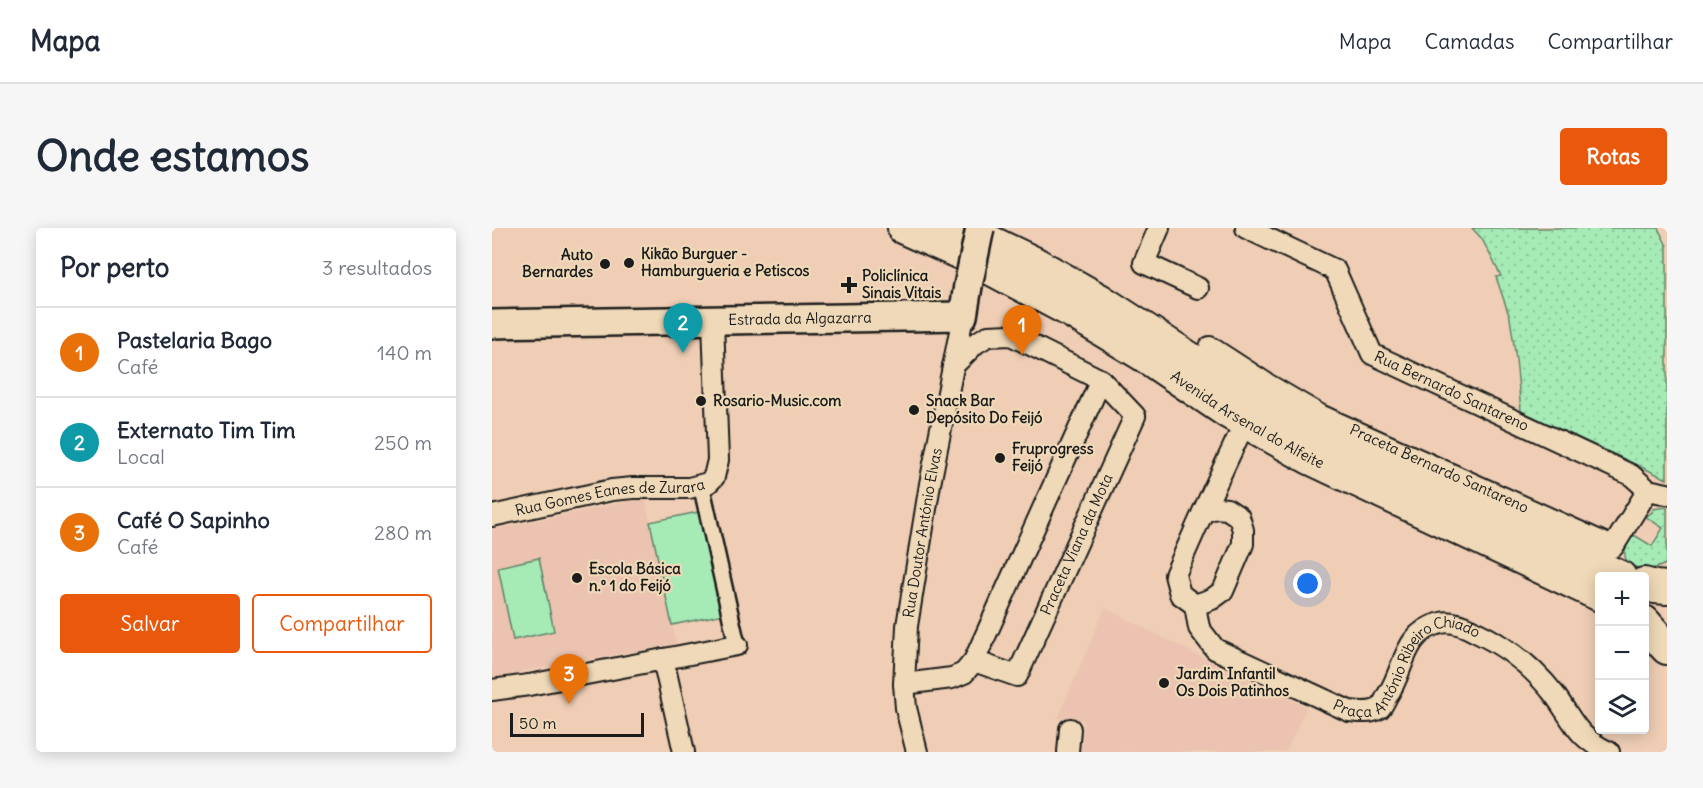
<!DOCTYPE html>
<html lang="pt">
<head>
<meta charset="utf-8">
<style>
  body { margin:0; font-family:Delius,sans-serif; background:#f6f6f7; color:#1f2937 }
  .controls { position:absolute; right:18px; bottom:18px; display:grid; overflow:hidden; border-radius:6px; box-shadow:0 3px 15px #0003 }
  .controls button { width:54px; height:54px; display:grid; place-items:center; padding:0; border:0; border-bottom:2px solid #e0e1e3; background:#fff; color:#1f2937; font:30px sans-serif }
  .scale { position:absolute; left:18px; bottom:15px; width:134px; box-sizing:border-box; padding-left:6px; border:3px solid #1c1c1c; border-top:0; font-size:16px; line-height:21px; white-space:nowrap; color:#1c1c1c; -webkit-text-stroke:4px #efd9b8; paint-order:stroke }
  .you { position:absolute; left:816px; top:356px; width:21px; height:21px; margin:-15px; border:4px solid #fff; border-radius:50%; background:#1a73e8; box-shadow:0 0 0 9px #1a73e833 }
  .badge { display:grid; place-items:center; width:39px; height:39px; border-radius:50%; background:#ea580c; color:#fff; font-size:20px; font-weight:700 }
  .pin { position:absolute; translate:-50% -50px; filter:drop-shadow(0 2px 3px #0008) }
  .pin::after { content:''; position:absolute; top:32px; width:21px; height:18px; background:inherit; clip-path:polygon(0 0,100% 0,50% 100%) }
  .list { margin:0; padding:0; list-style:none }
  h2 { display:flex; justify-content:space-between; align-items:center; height:78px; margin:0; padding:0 24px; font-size:26px }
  h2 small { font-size:20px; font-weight:400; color:#747a83 }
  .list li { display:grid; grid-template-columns:39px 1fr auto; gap:18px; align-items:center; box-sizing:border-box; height:90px; padding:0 24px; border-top:2px solid #e0e1e3 }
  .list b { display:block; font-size:22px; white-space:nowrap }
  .list p { margin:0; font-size:20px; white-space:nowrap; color:#747a83 }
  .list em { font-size:20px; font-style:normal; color:#747a83 }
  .actions { display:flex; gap:12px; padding:18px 24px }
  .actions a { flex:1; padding:14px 0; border:2px solid #ea580c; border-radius:6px; text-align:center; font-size:21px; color:#ea580c }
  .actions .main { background:#ea580c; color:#fff }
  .icon { flex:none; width:33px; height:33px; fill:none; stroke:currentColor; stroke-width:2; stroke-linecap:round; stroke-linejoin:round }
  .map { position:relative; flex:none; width:1175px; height:524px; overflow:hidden; border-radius:6px }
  header { display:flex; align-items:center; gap:36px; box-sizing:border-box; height:84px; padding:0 30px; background:#fff; border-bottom:2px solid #e0e1e3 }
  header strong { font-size:28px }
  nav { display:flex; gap:33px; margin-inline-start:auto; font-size:21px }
  .intro { display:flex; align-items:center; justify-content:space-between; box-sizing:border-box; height:144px; padding:0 36px }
  h1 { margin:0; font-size:42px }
  .button { padding:15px 27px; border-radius:6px; background:#ea580c; color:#fff; font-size:21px; font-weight:700 }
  main { display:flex; gap:36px; padding:0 36px }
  aside { flex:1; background:#fff; border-radius:6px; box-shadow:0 3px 15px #0003 }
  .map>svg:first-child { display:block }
  .built { fill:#ebc3b0 }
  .grass { fill:url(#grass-dots); stroke:#618469; stroke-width:1.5 }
  .garden { fill:#a6ebb6; stroke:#618469; stroke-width:1.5 }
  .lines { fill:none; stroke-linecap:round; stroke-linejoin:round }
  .pedestrian-casing { stroke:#1c1c1c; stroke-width:20 }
  .minor-casing { stroke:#1c1c1c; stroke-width:24 }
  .secondary-casing { stroke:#1c1c1c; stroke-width:32 }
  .primary-casing { stroke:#1c1c1c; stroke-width:36 }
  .pedestrian { stroke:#efd9b8; stroke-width:15 }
  .minor { stroke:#efd9b8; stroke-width:20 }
  .secondary { stroke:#efd9b8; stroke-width:27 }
  .primary { stroke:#efd9b8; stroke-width:32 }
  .secondary-bridge-casing { stroke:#1c1c1c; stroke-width:32; stroke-linecap:butt }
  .secondary-bridge { stroke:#efd9b8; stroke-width:27 }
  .poi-dot { fill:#1c1c1c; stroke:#efd9b8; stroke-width:2 }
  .labels { text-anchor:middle; stroke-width:4.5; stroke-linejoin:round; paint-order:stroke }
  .poi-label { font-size:15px; font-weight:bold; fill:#1c1c1c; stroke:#efd9b8; text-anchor:start }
  .street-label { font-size:15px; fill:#1c1c1c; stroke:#efd9b8 }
</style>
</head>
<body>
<header>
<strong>Mapa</strong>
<nav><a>Mapa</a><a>Camadas</a><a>Compartilhar</a></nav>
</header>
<div class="intro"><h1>Onde estamos</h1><a class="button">Rotas</a></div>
<main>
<aside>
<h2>Por perto<small>3 resultados</small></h2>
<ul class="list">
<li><span class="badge" style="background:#e8710a">1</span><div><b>Pastelaria Bago</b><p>Café</p></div><em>140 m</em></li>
<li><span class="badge" style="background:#0f9aa8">2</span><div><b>Externato Tim Tim</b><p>Local</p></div><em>250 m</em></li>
<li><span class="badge" style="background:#e8710a">3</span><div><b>Café O Sapinho</b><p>Café</p></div><em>280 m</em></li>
</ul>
<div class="actions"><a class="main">Salvar</a><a>Compartilhar</a></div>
</aside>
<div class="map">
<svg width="1175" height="524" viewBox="0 0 1175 524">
  <defs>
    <pattern id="grass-dots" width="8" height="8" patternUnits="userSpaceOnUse" patternTransform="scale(1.5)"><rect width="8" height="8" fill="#a6ebb6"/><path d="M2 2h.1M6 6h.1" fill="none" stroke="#8ec99c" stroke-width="1.8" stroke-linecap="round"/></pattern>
  </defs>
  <rect width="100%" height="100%" fill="#efceb5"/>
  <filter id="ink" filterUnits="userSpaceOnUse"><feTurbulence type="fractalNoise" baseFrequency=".0167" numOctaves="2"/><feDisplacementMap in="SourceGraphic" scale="12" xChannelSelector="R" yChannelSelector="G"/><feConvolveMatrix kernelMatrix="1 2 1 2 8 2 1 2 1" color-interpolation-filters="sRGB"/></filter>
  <g filter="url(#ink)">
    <path class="built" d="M153 270 184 416 30 443 24 447 0 452V302Z
      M613 380 713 431 814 479 794 524H589L592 492 566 490Z"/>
    <path class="grass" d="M980 0H1166L1175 18V251L1029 183 1024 131 1018 90 1004 49 1009 48 990 11Z
      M1175 279V335C1151 350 1116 336 1142 307L1160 318 1171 300 1154 289 1161 283V281Z"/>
    <path class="garden" d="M211 283 232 386 180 397 158 294Z
      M47 330 62 403 21 412 6 339Z"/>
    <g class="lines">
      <g class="pedestrian-casing">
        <path id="pedestrian" d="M209 256 245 417"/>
      </g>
      <g class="minor-casing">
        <g id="minor">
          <path d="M667 0 652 35 706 60"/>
          <path id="s1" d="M754 0 843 42 880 126 1139 247 1156 262 1175 266"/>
          <path id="s2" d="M718 119 775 156 828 187 1121 319 1156 262"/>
          <path d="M711 284 753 194"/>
          <path id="s3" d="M0 288 120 262 141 260H197L216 255 222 249 226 232 221 93"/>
          <path id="s4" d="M703 377 720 371 731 363 751 316V302L747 289 735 281 724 280 711 284 683 347 688 366 703 377 707 400 723 421 857 483C867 484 879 486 888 480 891 477 893 472 895 468 914 440 910 405 949 395 960 392 975 399 984 404 1016 419 1040 438 1062 466 1082 493 1084 509 1117 524"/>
          <path d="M171 431 192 524"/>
          <path id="s5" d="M482 433 525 448 643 188 609 152"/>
          <path d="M412 456 460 450 472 445 482 433 609 152 519 107 496 108 484 115 461 138"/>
          <path d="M0 462 37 457 245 417"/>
          <path id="s6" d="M425 524 414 480 412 456 415 398 438 256 471 88"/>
          <path d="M576 524 578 501"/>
        </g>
      </g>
      <g class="secondary-casing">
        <g id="secondary">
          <path id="s7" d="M0 96 471 88 476 58"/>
        </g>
      </g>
      <g class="primary-casing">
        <g id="primary">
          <path id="s8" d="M412 0 477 29 579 83 650 126 736 184 818 230 1108 367"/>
          <path d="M469 0 542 35 609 73 765 174 805 197 868 229 1128 349"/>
          <path d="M1152 356 1163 359 1175 360"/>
          <path d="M1152 394 1175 420"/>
        </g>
      </g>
      <use href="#pedestrian" class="pedestrian"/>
      <use href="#minor" class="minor"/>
      <use href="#secondary" class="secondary"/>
      <use href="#primary" class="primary"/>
      <g class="secondary-bridge-casing">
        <path id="secondary-bridge" d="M476 58 488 0"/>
      </g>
      <use href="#secondary-bridge" class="secondary-bridge"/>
    </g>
  </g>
  <g class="poi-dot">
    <circle cx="137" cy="35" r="6"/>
    <circle cx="113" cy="36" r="6"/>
    <path d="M354 48h6v6h6v6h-6v6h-6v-6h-6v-6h6z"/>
    <circle cx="209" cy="173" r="6"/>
    <circle cx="422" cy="182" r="6"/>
    <circle cx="508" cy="230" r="6"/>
    <circle cx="85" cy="350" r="6"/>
    <circle cx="672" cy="455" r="6"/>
  </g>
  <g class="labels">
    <g class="poi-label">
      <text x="149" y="31">Kikão Burguer -<tspan x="149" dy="17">Hamburgueria e Petiscos</tspan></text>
      <text x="101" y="32" text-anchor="end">Auto<tspan x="101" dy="17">Bernardes</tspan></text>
      <text x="370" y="53">Policlínica<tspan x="370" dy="17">Sinais Vitais</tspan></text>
      <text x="221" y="178">Rosario-Music.com</text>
      <text x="434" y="178">Snack Bar<tspan x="434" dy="17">Depósito Do Feijó</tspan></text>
      <text x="520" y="226">Fruprogress<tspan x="520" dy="17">Feijó</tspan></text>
      <text x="97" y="346">Escola Básica<tspan x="97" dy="17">n.º 1 do Feijó</tspan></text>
      <text x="684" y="451">Jardim Infantil<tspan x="684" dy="17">Os Dois Patinhos</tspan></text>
    </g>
    <g class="street-label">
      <text dy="5" stroke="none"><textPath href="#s7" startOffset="308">Estrada da Algazarra</textPath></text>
      <text dy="5" stroke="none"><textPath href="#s1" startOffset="278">Rua Bernardo Santareno</textPath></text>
      <text dy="5" stroke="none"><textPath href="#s8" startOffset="394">Avenida Arsenal do Alfeite</textPath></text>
      <text dy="5" stroke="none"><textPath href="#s2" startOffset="260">Praceta Bernardo Santareno</textPath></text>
      <text dy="5" stroke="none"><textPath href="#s3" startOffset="120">Rua Gomes Eanes de Zurara</textPath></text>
      <text dy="5" stroke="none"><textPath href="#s6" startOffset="222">Rua Doutor António Elvas</textPath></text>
      <text dy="5" stroke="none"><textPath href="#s5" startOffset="190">Praceta Viana da Mota</textPath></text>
      <text dy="5" stroke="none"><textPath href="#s4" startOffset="536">Praça António Ribeiro Chiado</textPath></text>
    </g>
  </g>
</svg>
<div class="controls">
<button>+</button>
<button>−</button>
<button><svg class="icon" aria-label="layers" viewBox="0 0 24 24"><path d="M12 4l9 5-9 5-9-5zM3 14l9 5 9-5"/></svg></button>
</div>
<div class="scale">50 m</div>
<div class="you"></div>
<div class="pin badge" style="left:530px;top:127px;background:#e8710a">1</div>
<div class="pin badge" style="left:191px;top:125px;background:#0f9aa8">2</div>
<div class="pin badge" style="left:77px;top:476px;background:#e8710a">3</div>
</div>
</main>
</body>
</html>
